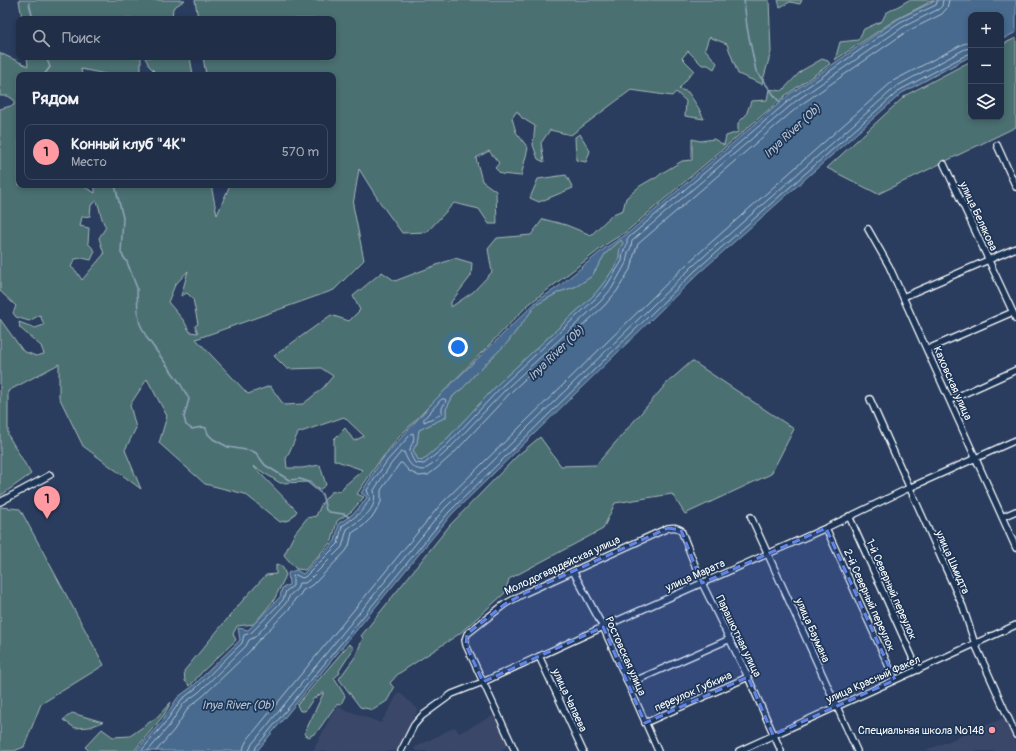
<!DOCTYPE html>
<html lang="ru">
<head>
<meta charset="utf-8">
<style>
  body { margin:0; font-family:Pangolin,sans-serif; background:#28364e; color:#f1f3f6 }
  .controls { position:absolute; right:12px; top:12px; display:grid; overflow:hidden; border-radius:8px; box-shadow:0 2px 6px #0003 }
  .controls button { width:36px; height:36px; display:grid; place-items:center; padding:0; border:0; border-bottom:1px solid #3d4a60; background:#202e47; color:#f1f3f6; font:20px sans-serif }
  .you { position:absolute; left:458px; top:347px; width:14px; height:14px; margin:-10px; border:3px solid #fff; border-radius:50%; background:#1a73e8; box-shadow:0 0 0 6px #1a73e833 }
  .badge { display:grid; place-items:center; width:26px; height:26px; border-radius:50%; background:#ff9aa2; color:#111; font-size:13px; font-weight:700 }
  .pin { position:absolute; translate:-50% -33px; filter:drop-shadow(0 1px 2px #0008) }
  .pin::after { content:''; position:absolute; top:21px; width:14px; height:12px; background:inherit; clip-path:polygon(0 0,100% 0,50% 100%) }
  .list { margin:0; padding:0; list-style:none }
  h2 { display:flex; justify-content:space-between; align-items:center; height:52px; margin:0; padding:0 16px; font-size:17px }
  h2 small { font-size:13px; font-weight:400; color:#a2a8b4 }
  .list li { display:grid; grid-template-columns:26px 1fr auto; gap:12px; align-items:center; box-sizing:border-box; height:56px; margin:0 8px 8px; padding:0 8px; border:1px solid #3d4a60; border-radius:8px }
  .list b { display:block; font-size:15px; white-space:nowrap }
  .list p { margin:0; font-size:13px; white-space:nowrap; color:#a2a8b4 }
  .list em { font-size:13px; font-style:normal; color:#a2a8b4 }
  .icon { flex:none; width:22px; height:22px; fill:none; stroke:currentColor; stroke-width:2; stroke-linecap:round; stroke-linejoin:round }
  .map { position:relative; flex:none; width:1016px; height:751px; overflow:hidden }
  .search { position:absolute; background:#202e47; box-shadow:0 2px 6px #0003; left:16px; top:16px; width:320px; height:44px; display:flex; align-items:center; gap:10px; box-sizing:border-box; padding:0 14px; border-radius:8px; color:#a2a8b4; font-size:15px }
  .panel { position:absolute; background:#202e47; box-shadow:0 2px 6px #0003; left:16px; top:72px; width:320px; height:116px; border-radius:8px }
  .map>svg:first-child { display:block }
  .built { fill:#3a4768 }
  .green { fill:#4c7072; stroke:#a6b8b8; fill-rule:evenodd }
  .water { fill:#476a8e; stroke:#91a6bb; fill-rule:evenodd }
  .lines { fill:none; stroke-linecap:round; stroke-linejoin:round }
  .shore { stroke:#b5c3d2; stroke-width:1 }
  .stream { stroke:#91a6bb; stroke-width:1.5 }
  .minor-casing { stroke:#fff; stroke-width:8 }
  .minor { stroke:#1d3557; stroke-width:5.5 }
  .marked { fill:#6183e4; fill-opacity:0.2; stroke:#6183e4; stroke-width:3; stroke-dasharray:8 5; stroke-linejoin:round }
  .poi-dot { fill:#ff9aa2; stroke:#1d3557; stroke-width:1.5 }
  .labels { text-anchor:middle; stroke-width:3.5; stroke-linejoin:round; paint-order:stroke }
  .street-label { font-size:11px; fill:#fff; stroke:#1d3557 }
  .poi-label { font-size:11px; fill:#fff; stroke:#1d3557; text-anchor:end }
  .water-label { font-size:12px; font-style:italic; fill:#b5c3d2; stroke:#1d3557 }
</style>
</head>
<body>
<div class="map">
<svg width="1016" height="751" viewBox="0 0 1016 751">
  <rect width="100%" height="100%" fill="#2a3d5f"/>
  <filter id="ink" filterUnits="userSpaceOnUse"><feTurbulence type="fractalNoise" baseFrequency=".025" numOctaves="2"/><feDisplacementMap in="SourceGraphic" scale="8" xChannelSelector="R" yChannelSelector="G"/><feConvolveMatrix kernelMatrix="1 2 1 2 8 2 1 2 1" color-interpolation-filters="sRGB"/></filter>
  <g filter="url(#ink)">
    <path class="built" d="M399 692 418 709 396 751H313L336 706 381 723Z
      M494 715 509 746 499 751H416L414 748 455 727 459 733Z
      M1004 718 1016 743V751H925Z"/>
    <path class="green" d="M19 0H185L173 8 172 19H22Z
      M195 0H769L771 52 762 84 738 74 727 44 709 37 705 49 717 63 714 69 708 65H702L688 51 682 58 694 70 679 89 688 92 698 107 704 119 685 116 686 101 676 92 672 96 631 90 571 135 550 130 541 143 544 162 538 159 533 145 535 126 522 118 517 111 512 118 516 132 528 148 521 176 501 174 495 168 499 163 489 151 476 158 482 181 496 191 497 224H489L479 209 454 203 427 232 402 233 379 201 359 169 353 205 364 260 334 290 196 339 248 394 270 386 284 405 303 404 323 388 333 376 321 368 287 369 274 356 331 315 349 321 360 310 353 296 382 272 395 281 455 258 472 263 471 276 451 302V307L473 292 492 272 488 249 497 238 531 235 543 219 566 225 591 235 613 214 623 210 626 198 640 186 652 179 656 178 662 173 682 161 692 160V139L700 141 714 139 724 145 726 136 738 132V123L746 115 751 101 767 100 769 89 782 91 801 71 822 59 828 61 830 64 786 95 626 232 608 243 528 305 400 436 378 463 357 494 364 497 352 511 337 521 332 541 305 570 296 569 284 555 295 533 307 518 316 516 322 503 331 492 341 491 344 486 363 470 334 460V439L345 428 354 441 364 436 344 417 298 433 286 459 287 468H302L320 465 326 485 319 490 310 482 280 483 253 466 297 511 290 520 280 522 245 494 205 484 159 443 167 416 147 379 130 405 136 428 125 450 141 489 83 446 59 397V364L8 391V435L31 474 0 496V319L23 351 36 356 44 354 41 346 20 328 19 322 35 328 44 325 40 315 29 321 16 317 13 313 16 306 0 291V109L14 105V100L8 96H0V53L28 66 27 57H141V75H110L81 69 82 75H19V185H81L95 193V185H211L217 215 229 187V185H333V75H206L203 57H333V19H198ZM97 201C100 209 101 220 106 227L99 238 104 254 82 280 76 271 71 267 75 259 82 258 91 260 95 251 88 243 89 228 80 226 82 217 90 216 91 205ZM188 271 181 296 187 293 193 299 198 324 195 326 198 333 190 332 184 321 168 302 175 285Z
      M778 0H802L800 4 790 2 780 7Z
      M909 0H934L895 20 835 60 840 42 858 40 864 29 882 21 886 13Z
      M1016 38V127L878 194 827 168 906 95 971 61V117H1001V45Z
      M145 57H190L193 75H153L154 71 149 66Z
      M580 134 590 151 586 162 576 160 575 137Z
      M566 175 573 188 539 202 530 198 538 179Z
      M621 240 623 243C618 252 620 250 619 258 616 268 600 288 593 296L500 382 443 443 422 461 418 460 413 450 417 443 419 430 446 417V409L453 396 464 387 476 373 507 343 536 305 559 292 577 286 592 276 605 254Z
      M692 361 794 429 771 474 685 514 672 494 615 503 603 529 509 579 505 593 459 634 398 674 390 683 394 688 387 701 373 710 360 707 339 679 355 657 363 638 361 636 450 525 517 456 540 437 561 466 596 465 667 383Z
      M0 507 20 509 104 665 41 704 24 747 14 751H0Z
      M276 564 282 566 286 575 274 600 254 624 237 626 233 634 236 640 202 672 190 686 185 681 184 671 243 600 266 575 276 574Z
      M349 644 354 648 339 671 340 673 334 678 345 696 341 704 336 705 317 732 309 737 304 734 324 692 313 699 305 711H300L297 705Z
      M171 702 164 715 134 751H89L85 747 102 729 113 737 130 736 157 717Z
      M72 713 103 722 90 727 75 728 63 720Z"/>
    <path class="water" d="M937 0H1016V32L1001 40V15H971V56L902 93 699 273 452 514 257 751H136L162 721 178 697 193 686 240 640 238 628 248 630 280 597 282 588 289 585 288 573 296 570 303 574 335 541 339 523C351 516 359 510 367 497L361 493 383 458 434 401 537 301 558 287 605 248 627 234 790 94 898 19ZM621 240 623 243C618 252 620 250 619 258 616 268 600 288 593 296L500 382 443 443 422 461 418 460 413 450 417 443 419 430 446 417V409L453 396 464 387 476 373 507 343 536 305 559 292 577 286 592 276 605 254Z"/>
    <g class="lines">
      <path class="shore" d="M442 399H445L446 401 442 408V414L424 422V419Z
        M141 751 165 723 181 700 195 689 242 643 244 635 251 633 283 600 286 591 293 586V576L296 575 302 578 305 577 338 544 342 526C355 517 363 513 370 498L367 490 387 461 411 434 413 433C417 447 403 444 415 463L424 464 446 446 503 385 596 298 607 285 622 261 623 252 627 245V239L793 97 900 22 936 5 938 0
        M148 751 169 726 184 703 199 692 246 646 249 640 255 637 286 603 290 595 297 589 299 583H305L309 580 342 547 347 529C362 518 378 511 374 490L391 464 401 452H404C408 462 412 470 424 470L433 464 449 449 507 388 600 302 612 288 626 263 628 253 631 247 632 241 796 101 903 27 939 9 942 6 943 0
        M156 751 174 730 189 707 203 696 250 651 255 644 291 607 295 599 300 595 303 590 313 585 346 551 349 546 352 533 363 526 374 515 381 502V490L400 463H402L409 471 419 476 428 475 436 469 454 453 511 392 604 306 617 291 632 266 634 255 638 244 799 106 906 32 942 14 947 8 949 0
        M243 751 244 746 247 740 441 504 689 262 893 81 963 44 971 42
        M249 751 252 744 445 508 693 266 897 86 965 49 971 48
        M255 751 256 747 449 512 696 270 900 90 968 54 971 53"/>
      <path class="stream" d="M744 0 747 27 756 71 780 103
        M29 3 33 19
        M44 75 50 67 46 57
        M115 185 123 218 121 253 127 262 137 288 138 315 140 324 147 338 180 383 189 399 184 417 186 425 192 429 202 427 206 428 208 434 213 439 228 447 252 451 256 453 265 465 289 480 300 479 306 481 322 494 326 510 329 512 344 514 349 517"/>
      <g class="minor-casing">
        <path id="minor" d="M997 145 1016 187
          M944 164 1016 319
          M868 229 889 266 1016 548
          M903 297 1016 248
          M928 349 1013 312
          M870 399 963 607 975 644 1016 735
          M950 400 1016 370
          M0 502 50 475
          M849 516 918 670
          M751 517 857 751
          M1002 517 1016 511
          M826 528 895 680
          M573 571 603 627 658 751
          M539 656 583 751
          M628 684 730 639
          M645 723 748 677
          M401 751 414 725 422 716 452 694 483 682 603 627 826 528 909 488 1016 440
          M515 751 466 645 465 640 467 634 505 604 525 593 668 528C674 527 676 527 681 530L702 583 748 677 781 751
          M739 751 1016 625"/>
      </g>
      <use href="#minor" class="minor"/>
    </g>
  </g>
  <path class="marked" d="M668 528 681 530 702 583 826 528 895 680 773 735 748 677 645 723 603 627 483 682 466 645 467 634 505 604 525 593Z"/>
  <circle class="poi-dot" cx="992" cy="730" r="4"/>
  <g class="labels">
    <g class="street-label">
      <text transform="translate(979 216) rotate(65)" y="4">улица Белякова</text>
      <text transform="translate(953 383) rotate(66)" y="4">Каховская улица</text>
      <text transform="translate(953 562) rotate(66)" y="4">улица Шмидта</text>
      <text transform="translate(562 565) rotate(-25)" y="4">Молодогвардейская улица</text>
      <text transform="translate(695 575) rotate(-24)" y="4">улица Марата</text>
      <text transform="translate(892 589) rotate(66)" y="4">1-й Северный переулок</text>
      <text transform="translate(870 600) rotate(66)" y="4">2-й Северный переулок</text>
      <text transform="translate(813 630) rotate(66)" y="4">улица Баумана</text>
      <text transform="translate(739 636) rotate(64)" y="4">Парашютная улица</text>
      <text transform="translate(626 656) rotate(66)" y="4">Ростовская улица</text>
      <text transform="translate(873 679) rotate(-24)" y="4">улица Красный Факел</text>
      <text transform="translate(693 691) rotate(-24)" y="4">переулок Губкина</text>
      <text transform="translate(570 700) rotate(65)" y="4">улица Чапаева</text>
    </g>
    <g class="poi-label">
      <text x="984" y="734">Специальная школа №148</text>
    </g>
    <g class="water-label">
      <text transform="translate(792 131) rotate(-43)" y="4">Inya River (Ob)</text>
      <text transform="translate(556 353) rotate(-44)" y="4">Inya River (Ob)</text>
      <text x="238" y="709">Inya River (Ob)</text>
    </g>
  </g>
</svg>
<div class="controls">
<button>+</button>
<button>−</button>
<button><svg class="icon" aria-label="layers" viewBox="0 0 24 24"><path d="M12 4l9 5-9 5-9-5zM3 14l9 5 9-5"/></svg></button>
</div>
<div class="you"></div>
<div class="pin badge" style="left:47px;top:519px">1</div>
<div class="search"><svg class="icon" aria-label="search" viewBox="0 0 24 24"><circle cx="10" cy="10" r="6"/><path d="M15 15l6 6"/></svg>Поиск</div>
<section class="panel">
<h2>Рядом<small></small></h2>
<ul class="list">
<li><span class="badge">1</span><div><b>Конный клуб &quot;4К&quot;</b><p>Место</p></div><em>570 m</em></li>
</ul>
</section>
</div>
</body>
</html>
